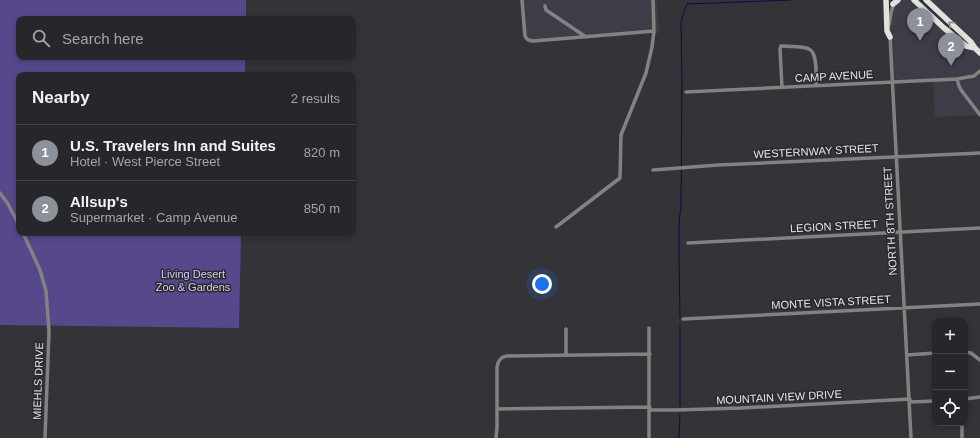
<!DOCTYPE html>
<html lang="en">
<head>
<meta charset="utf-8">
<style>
  body { margin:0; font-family:Arial,sans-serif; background:#333236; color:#f1f3f6 }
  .controls { position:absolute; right:12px; bottom:12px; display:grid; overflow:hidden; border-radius:8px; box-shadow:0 2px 6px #0003 }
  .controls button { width:36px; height:36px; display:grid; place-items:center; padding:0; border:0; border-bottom:1px solid #434347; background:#27262a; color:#f1f3f6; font:20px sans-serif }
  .you { position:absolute; left:542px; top:284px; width:14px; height:14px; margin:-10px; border:3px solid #fff; border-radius:50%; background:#1a73e8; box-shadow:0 0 0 6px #1a73e833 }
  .badge { display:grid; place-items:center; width:26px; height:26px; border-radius:50%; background:#8c9099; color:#fff; font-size:13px; font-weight:700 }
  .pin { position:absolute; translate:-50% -33px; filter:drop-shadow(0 1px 2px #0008) }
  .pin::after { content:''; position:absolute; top:21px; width:14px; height:12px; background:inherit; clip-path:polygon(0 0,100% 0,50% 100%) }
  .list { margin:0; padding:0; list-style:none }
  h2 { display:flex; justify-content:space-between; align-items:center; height:52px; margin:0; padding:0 16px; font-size:17px }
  h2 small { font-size:13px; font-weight:400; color:#a4a5a8 }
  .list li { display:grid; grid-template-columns:26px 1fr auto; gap:12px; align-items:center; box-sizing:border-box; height:56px; padding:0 16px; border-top:1px solid #434347 }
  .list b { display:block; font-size:15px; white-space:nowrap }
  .list p { margin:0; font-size:13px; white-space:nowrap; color:#a4a5a8 }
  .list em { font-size:13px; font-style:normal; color:#a4a5a8 }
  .icon { flex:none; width:22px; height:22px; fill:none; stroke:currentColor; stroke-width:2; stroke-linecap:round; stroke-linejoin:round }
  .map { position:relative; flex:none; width:980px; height:438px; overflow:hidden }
  .search { position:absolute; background:#27262a; box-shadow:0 2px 6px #0003; left:16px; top:16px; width:340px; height:44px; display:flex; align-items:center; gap:10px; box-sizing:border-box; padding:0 14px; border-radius:8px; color:#a4a5a8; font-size:15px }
  .panel { position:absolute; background:#27262a; box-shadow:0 2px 6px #0003; left:16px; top:72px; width:340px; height:164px; border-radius:8px }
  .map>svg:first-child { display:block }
  .built { fill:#3e3d47 }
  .green { fill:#57488b }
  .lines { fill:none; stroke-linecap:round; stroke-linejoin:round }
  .stream { stroke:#1d0446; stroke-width:1 }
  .minor { stroke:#828381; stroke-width:3.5 }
  .trunk { stroke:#e0e2dd; stroke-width:5.5 }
  .oneway { stroke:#858686 }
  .labels { text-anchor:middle; stroke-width:3; stroke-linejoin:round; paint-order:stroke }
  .street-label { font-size:11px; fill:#e5e5e8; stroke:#2a292e }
  .park-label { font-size:11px; fill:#d4cef7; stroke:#2a292e }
</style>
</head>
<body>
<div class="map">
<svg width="980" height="438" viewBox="0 0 980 438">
  <rect width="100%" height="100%" fill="#343338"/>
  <path class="built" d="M520 0H657L659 33 533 43H528L525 40 523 36Z
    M898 0H913L944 28 974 48 926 0H980V115L935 117 933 80 892 82 889 25 893 4Z"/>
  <path class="green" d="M0 0H246V19H19V57H245V75H19V233H241L239 328 0 325Z"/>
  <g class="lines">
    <path class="stream" d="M680 318 679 255V225L681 203 682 80 681 21 687 4 791 0
      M680 406V325
      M679 438 680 414"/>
    <path class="minor" d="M522 0 525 36C527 40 529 40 533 41L654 31
      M545 6 546 10 586 37
      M889 25 891 13 894 2
      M890 36 911 438
      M957 79 959 86 961 90 980 115
      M782 87 780 49 781 46H783C791 47 801 46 809 49 818 53 816 77 816 85
      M686 92 957 79 974 76 980 71
      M653 170 718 165 980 153
      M0 193 8 204 19 225
      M556 227 620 178 621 135 646 73 652 47 654 31 653 0
      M23 233 40 270 46 291 49 331 45 438
      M688 243 980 228
      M683 319 980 304
      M566 329V355
      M965 352 971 353 980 360
      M907 355 935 353
      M965 399 980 397
      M910 402 935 401
      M497 409 650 407
      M650 410H676L741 408 910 399
      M962 423V438
      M496 438 497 428V367C498 361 500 357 507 356L650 354
      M649 438V328"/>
    <path class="trunk" d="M886 0 887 31 890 37
      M914 0 944 28 966 46 975 48
      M926 0 971 42 975 48 980 53
      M893 4 898 0"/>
  </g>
  <defs><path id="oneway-chevron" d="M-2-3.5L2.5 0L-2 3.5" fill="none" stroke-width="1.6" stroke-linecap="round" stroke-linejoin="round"/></defs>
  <use class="oneway" href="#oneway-chevron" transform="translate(951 24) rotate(-137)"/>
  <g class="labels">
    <g class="street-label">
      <text transform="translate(834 76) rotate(-3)" y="4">CAMP AVENUE</text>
      <text transform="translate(816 151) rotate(-3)" y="4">WESTERNWAY STREET</text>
      <text transform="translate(890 221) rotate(-93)" y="4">NORTH 8TH STREET</text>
      <text transform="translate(834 226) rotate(-3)" y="4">LEGION STREET</text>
      <text transform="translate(831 302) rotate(-3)" y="4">MONTE VISTA STREET</text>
      <text transform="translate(38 381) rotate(-88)" y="4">MIEHLS DRIVE</text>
      <text transform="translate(779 397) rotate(-3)" y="4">MOUNTAIN VIEW DRIVE</text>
    </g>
    <g class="park-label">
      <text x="193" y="278">Living Desert<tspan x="193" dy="13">Zoo &amp; Gardens</tspan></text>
    </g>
  </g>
</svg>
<div class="controls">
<button>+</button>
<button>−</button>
<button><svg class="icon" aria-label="locate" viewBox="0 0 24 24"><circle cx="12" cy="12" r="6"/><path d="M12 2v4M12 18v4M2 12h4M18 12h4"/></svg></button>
</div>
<div class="you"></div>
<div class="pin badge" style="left:920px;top:41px">1</div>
<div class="pin badge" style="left:951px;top:66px">2</div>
<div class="search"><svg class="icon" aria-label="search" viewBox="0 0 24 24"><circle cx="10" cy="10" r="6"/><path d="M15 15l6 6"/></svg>Search here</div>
<section class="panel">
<h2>Nearby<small>2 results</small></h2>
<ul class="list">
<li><span class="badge">1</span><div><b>U.S. Travelers Inn and Suites</b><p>Hotel · West Pierce Street</p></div><em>820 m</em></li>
<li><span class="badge">2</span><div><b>Allsup's</b><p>Supermarket · Camp Avenue</p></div><em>850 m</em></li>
</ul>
</section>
</div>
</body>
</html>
